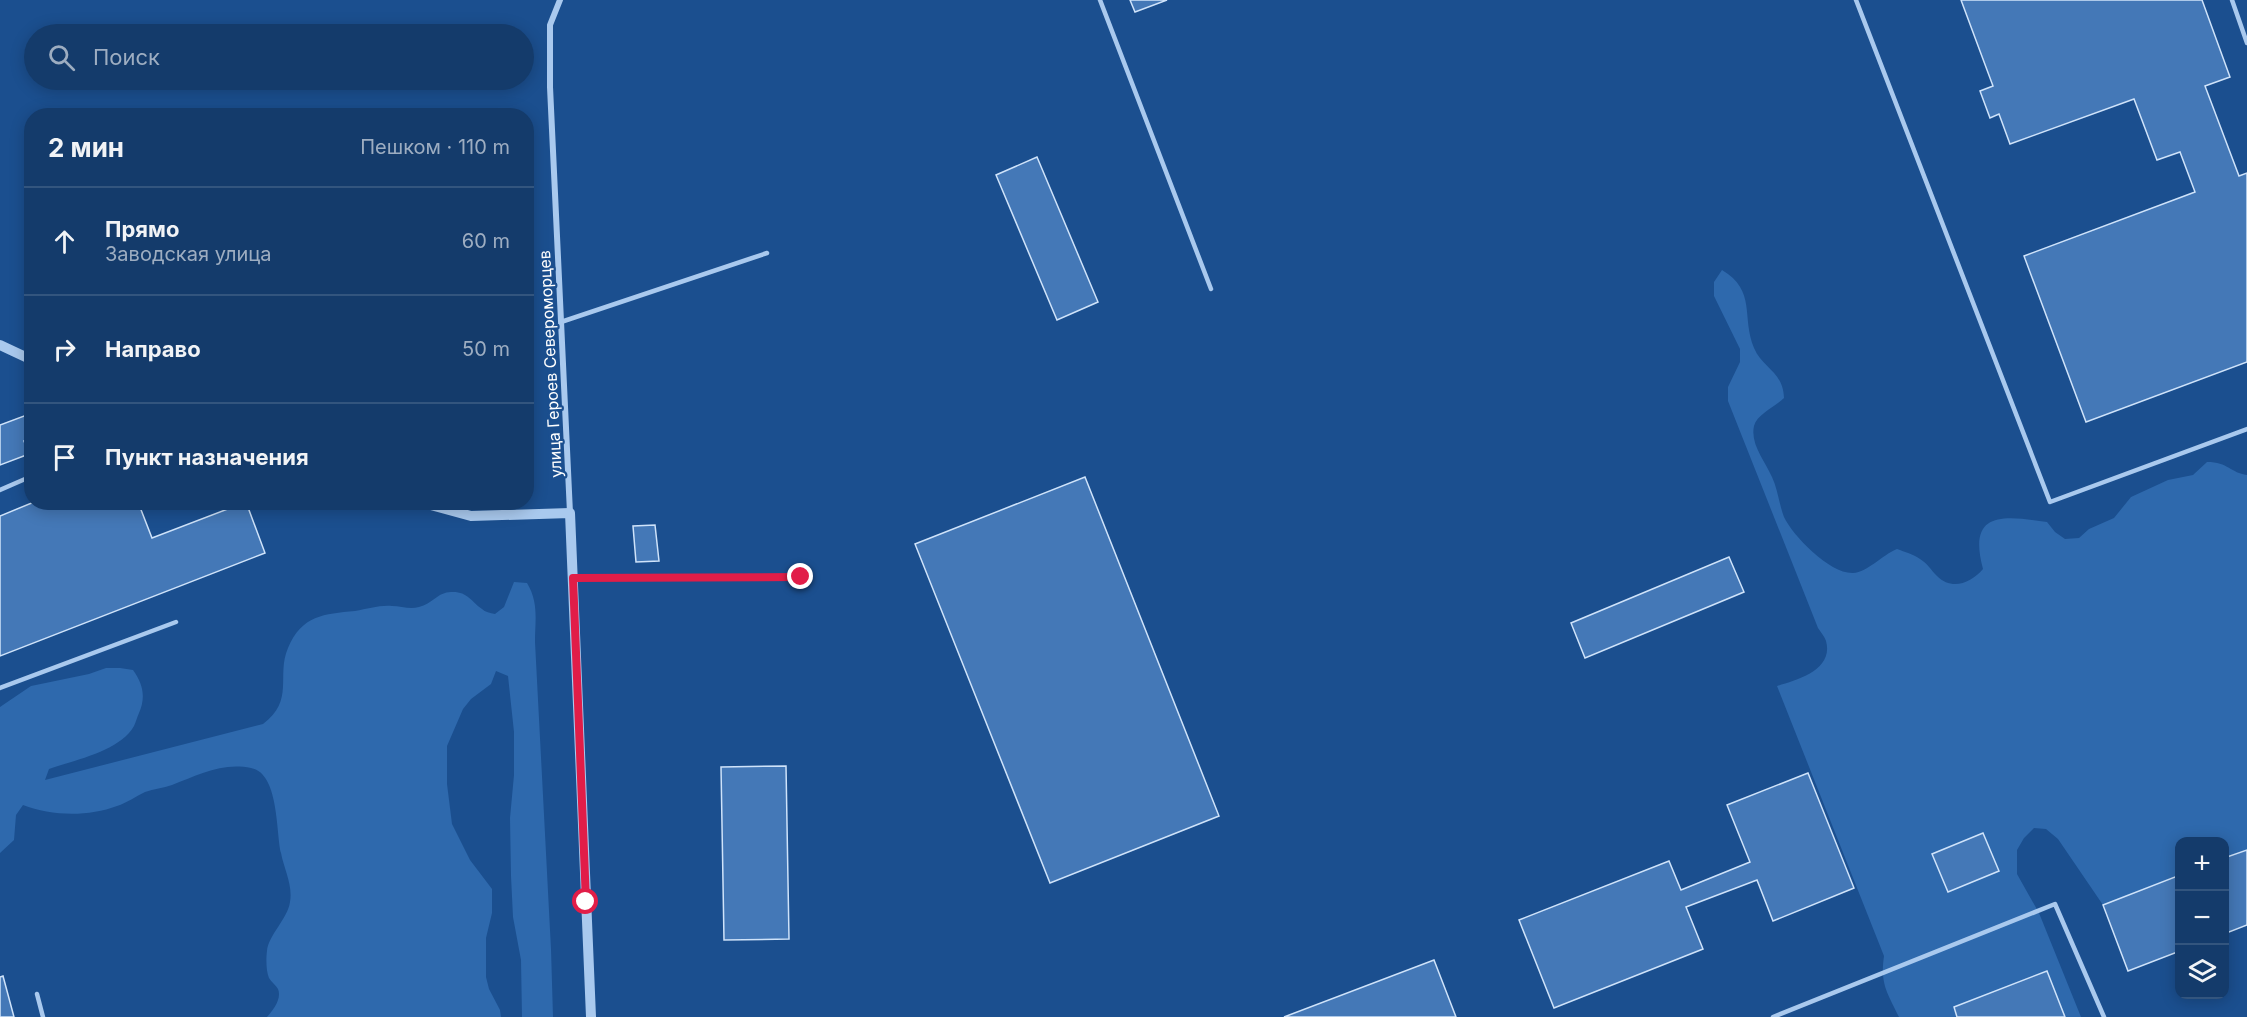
<!DOCTYPE html>
<html lang="ru">
<head>
<meta charset="utf-8">
<style>
  body { margin:0; font-family:Inter,sans-serif; background:#1d4271; color:#f1f3f6 }
  .controls { position:absolute; right:18px; bottom:18px; display:grid; overflow:hidden; border-radius:12px; box-shadow:0 3px 15px #0003 }
  .controls button { width:54px; height:54px; display:grid; place-items:center; padding:0; border:0; border-bottom:2px solid #33557e; background:#143b6b; color:#f1f3f6; font:30px sans-serif }
  .stop { position:absolute; width:18px; height:18px; margin:-14px; border:4px solid #e11d48; border-radius:50%; background:#fff }
  .stop.end { background:#e11d48; border-color:#fff; box-shadow:0 2px 6px #0008 }
  .list { margin:0; padding:0; list-style:none }
  h2 { display:flex; justify-content:space-between; align-items:center; height:78px; margin:0; padding:0 24px; font-size:26px }
  h2 small { font-size:20px; font-weight:400; color:#9dadc1 }
  .list li { display:grid; grid-template-columns:39px 1fr auto; gap:18px; align-items:center; box-sizing:border-box; height:108px; padding:0 24px; border-top:2px solid #33557e }
  .list b { display:block; font-size:22px; white-space:nowrap }
  .list p { margin:0; font-size:20px; white-space:nowrap; color:#9dadc1 }
  .list em { font-size:20px; font-style:normal; color:#9dadc1 }
  .icon { flex:none; width:33px; height:33px; fill:none; stroke:currentColor; stroke-width:2; stroke-linecap:round; stroke-linejoin:round }
  .map { position:relative; flex:none; width:2247px; height:1017px; overflow:hidden }
  .search { position:absolute; background:#143b6b; box-shadow:0 3px 15px #0003; left:24px; top:24px; width:510px; height:66px; display:flex; align-items:center; gap:15px; box-sizing:border-box; padding:0 21px; border-radius:33px; color:#9dadc1; font-size:22px }
  .panel { position:absolute; background:#143b6b; box-shadow:0 3px 15px #0003; left:24px; top:108px; width:510px; height:402px; border-radius:24px }
  .map>svg:first-child { display:block }
  .green { fill:#2e69ad }
  .building { fill:#4478b7; stroke:#cfe3fa; stroke-width:1.5 }
  .lines { fill:none; stroke-linecap:round; stroke-linejoin:round }
  .service { stroke:#a9c9ee; stroke-width:4.5 }
  .minor { stroke:#a9c9ee; stroke-width:6 }
  .tertiary { stroke:#a9c9ee; stroke-width:10 }
  .route { stroke:#e11d48; stroke-width:8 }
  .labels { text-anchor:middle; stroke-width:4.5; stroke-linejoin:round; paint-order:stroke }
  .street-label { font-size:16px; fill:#fff; stroke:#1b4f8f }
</style>
</head>
<body>
<div class="map">
<svg width="2247" height="1017" viewBox="0 0 2247 1017">
  <rect width="100%" height="100%" fill="#1b4f8f"/>
  <path class="green" d="M1722 270C1757 291 1741 317 1754 348 1763 369 1783 371 1784 398 1775 407 1757 414 1754 426 1750 444 1765 461 1772 477 1778 490 1779 504 1784 517 1793 536 1830 574 1853 573 1868 572 1882 555 1897 549 1905 552 1913 554 1920 559 1927 563 1931 570 1937 576 1952 591 1971 583 1983 569 1967 510 2004 516 2047 522L2055 532 2065 539 2079 538 2089 529 2114 518 2131 497 2168 480 2193 475 2207 462C2228 462 2231 473 2247 475V850L2225 858 2224 842H2180L2179 875 2103 905 2058 839 2046 829 2034 828 2024 838 2017 850V874L2039 913 2081 1017H1899C1887 992 1880 984 1884 956L1777 686C1797 680 1834 670 1826 641 1825 637 1820 631 1818 628L1728 401V387L1740 362V349L1714 296V282Z
    M514 582 527 583C539 603 535 620 535 642L551 949 553 1017H522L521 960 513 917 511 876 510 818 514 775V732L508 676 496 671 491 684 471 699 463 709 447 746V784L452 824 470 860 492 889V913L486 938V977L489 989 500 1010 501 1017H267C273 1010 282 999 278 989 276 985 271 982 269 978 266 971 266 958 267 951 268 936 288 918 290 902 293 885 284 869 281 853 276 832 279 773 251 768 222 762 198 775 172 785 163 788 154 789 145 792 136 796 127 803 117 806 88 817 51 816 23 805L16 815 14 840 0 853V707L31 686 89 674 106 668H120L133 670C143 684 146 697 139 713 137 717 136 722 134 726 120 751 75 760 49 769L45 780 263 724C295 700 276 676 288 648 302 615 324 614 355 611 368 609 379 605 392 606 401 606 410 610 419 607 432 604 438 592 451 592 467 591 471 601 482 609 485 612 490 613 495 614L504 607Z"/>
  <path class="building" d="M1130 0H1167L1135 12Z
    M1961 0H2202L2230 77 2205 86 2239 176 2247 173V362L2086 422 2024 256 2195 192 2180 152 2157 160 2134 99 2010 144 1999 114 1990 118 1980 91 1993 86Z
    M1037 157 1098 302 1057 320 996 175Z
    M32 413V438L24 441 29 454 0 465V425Z
    M1085 477 1219 816 1050 883 915 544Z
    M34 502H138L152 538 246 502 265 553 0 656V516Z
    M655 525 659 561 636 562 633 526Z
    M1729 557 1744 592 1585 658 1571 623Z
    M786 766 789 939 724 940 721 767Z
    M1808 773 1854 888 1773 921 1757 880 1686 907 1703 949 1554 1008 1519 920 1669 861 1681 890 1750 862 1727 805Z
    M1983 833 1999 871 1948 892 1932 854Z
    M2247 850V925L2224 934V858Z
    M2180 875V951L2128 971 2103 905Z
    M1434 960 1456 1017H1284Z
    M2047 971 2065 1017H1957L1954 1007Z
    M2047 971 2065 1017H1957L1954 1007Z
    M3 976 14 1017H0V977Z"/>
  <g class="lines">
    <path class="service" d="M1100 0 1211 289
      M1856 0 2050 502 2247 429
      M2232 0 2247 43
      M561 322 767 253
      M0 490 32 476
      M573 578 801 577
      M0 688 176 622
      M37 994 43 1017
      M1773 1017 2055 904 2104 1017"/>
    <path class="minor" d="M560 0 550 25V87L570 513"/>
    <path class="tertiary" d="M0 345 32 360
      M420 502 471 516 570 513 591 1017"/>
  </g>
  <g class="lines">
    <path class="route" d="M586 902 573 578 801 577"/>
  </g>
  <g class="labels">
    <g class="street-label">
      <text transform="translate(550 364) rotate(-93)" y="6">улица Героев Североморцев</text>
    </g>
  </g>
</svg>
<div class="controls">
<button>+</button>
<button>−</button>
<button><svg class="icon" aria-label="layers" viewBox="0 0 24 24"><path d="M12 4l9 5-9 5-9-5zM3 14l9 5 9-5"/></svg></button>
</div>
<div class="stop" style="left:586px;top:902px"></div>
<div class="stop end" style="left:801px;top:577px"></div>
<div class="search"><svg class="icon" aria-label="search" viewBox="0 0 24 24"><circle cx="10" cy="10" r="6"/><path d="M15 15l6 6"/></svg>Поиск</div>
<section class="panel">
<h2>2 мин<small>Пешком · 110 m</small></h2>
<ul class="list">
<li><svg class="icon" aria-label="ahead" viewBox="0 0 24 24"><path d="M12 20V5M6 11l6-6 6 6"/></svg><div><b>Прямо</b><p>Заводская улица</p></div><em>60 m</em></li>
<li><svg class="icon" aria-label="right" viewBox="0 0 24 24"><path d="M7 20v-9h11M14 6l5 5-5 5"/></svg><div><b>Направо</b></div><em>50 m</em></li>
<li><svg class="icon" aria-label="arrive" viewBox="0 0 24 24"><path d="M6 21V4h12l-3 4 3 4H6"/></svg><div><b>Пункт назначения</b></div></li>
</ul>
</section>
</div>
</body>
</html>
